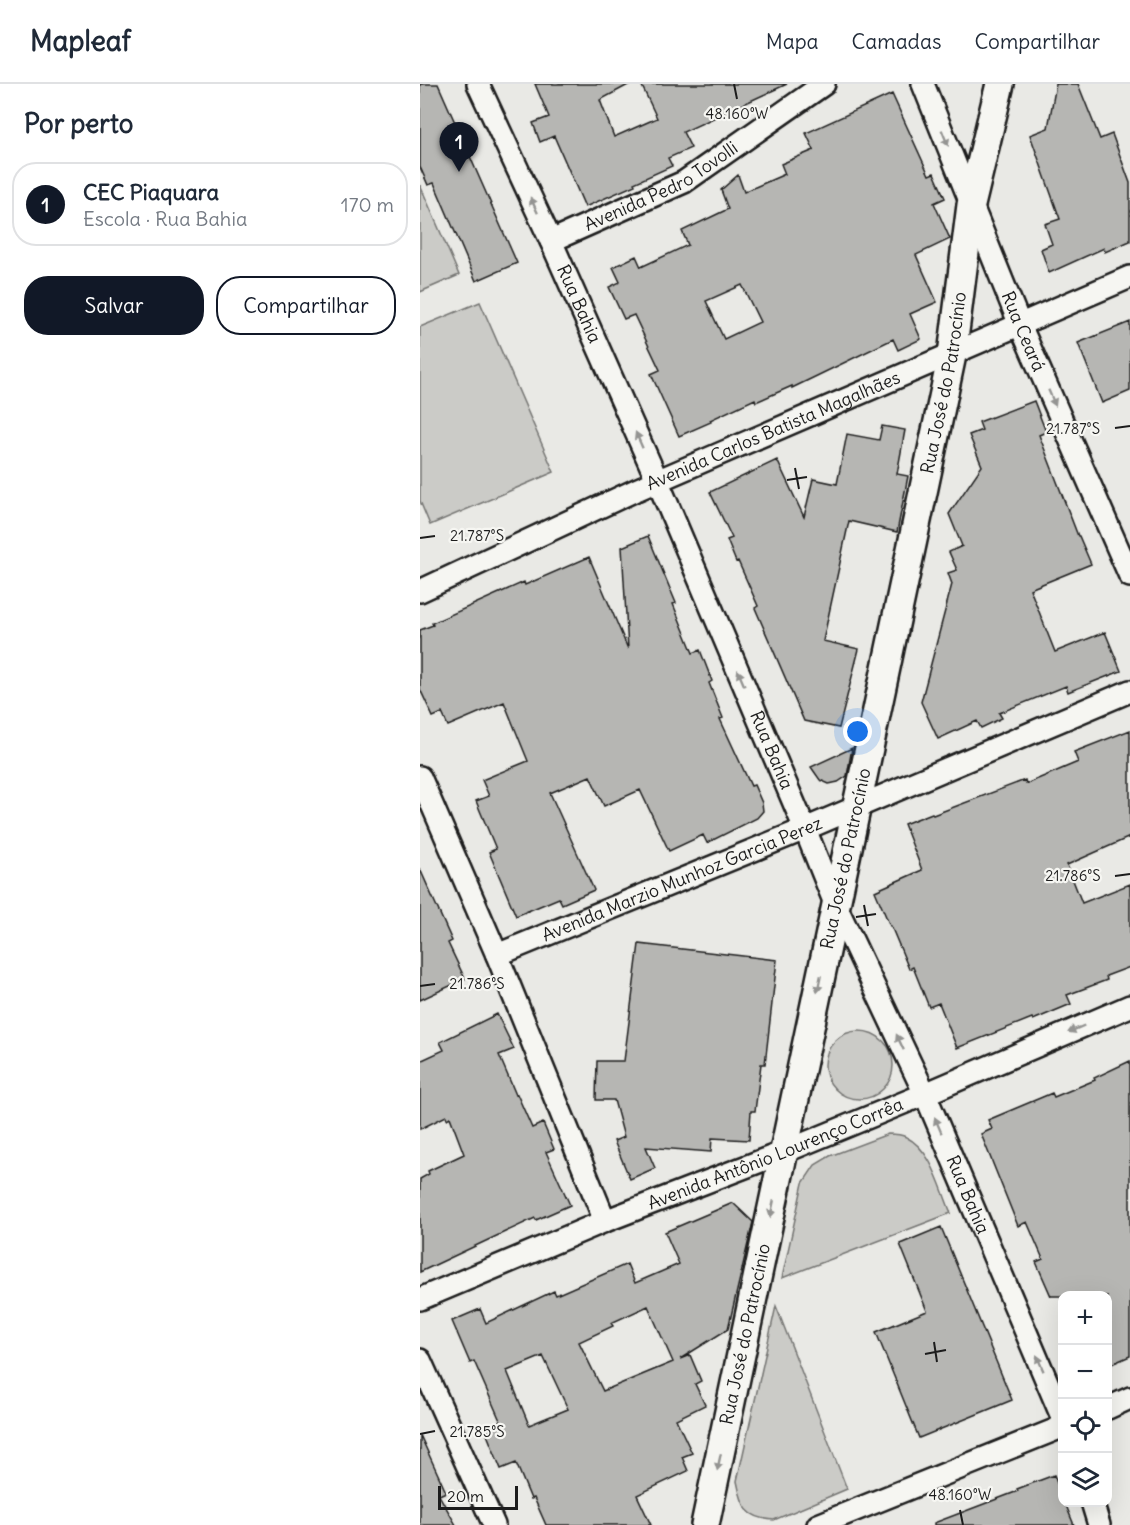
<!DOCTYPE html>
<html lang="pt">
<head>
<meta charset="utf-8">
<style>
  body { margin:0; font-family:Delius,sans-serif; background:#f6f6f7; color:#1f2937 }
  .controls { position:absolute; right:18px; bottom:18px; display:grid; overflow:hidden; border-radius:12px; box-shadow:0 6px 24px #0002 }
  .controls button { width:54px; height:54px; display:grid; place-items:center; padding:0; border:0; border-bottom:2px solid #e0e1e3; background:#fff; color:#1f2937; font:30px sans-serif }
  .scale { position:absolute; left:18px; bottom:15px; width:80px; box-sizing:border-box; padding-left:6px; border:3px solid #1c1c1c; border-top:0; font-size:16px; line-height:21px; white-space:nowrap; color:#1c1c1c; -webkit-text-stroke:4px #f6f6f2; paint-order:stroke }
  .you { position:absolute; left:438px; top:648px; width:21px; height:21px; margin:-15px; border:4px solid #fff; border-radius:50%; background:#1a73e8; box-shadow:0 0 0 9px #1a73e833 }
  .badge { display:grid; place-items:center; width:39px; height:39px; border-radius:50%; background:#111827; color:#fff; font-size:20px; font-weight:700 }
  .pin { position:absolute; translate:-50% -50px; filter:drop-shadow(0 2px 3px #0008) }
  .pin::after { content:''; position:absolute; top:32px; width:21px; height:18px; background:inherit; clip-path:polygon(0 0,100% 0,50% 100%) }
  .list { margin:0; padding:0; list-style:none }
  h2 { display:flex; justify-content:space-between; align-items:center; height:78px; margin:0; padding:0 24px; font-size:26px }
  h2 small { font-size:20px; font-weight:400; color:#747a83 }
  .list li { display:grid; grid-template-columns:39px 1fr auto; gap:18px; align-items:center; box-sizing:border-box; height:84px; margin:0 12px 12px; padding:0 12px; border:2px solid #e0e1e3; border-radius:24px }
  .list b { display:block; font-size:22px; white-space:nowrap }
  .list p { margin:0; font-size:20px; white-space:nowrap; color:#747a83 }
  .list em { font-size:20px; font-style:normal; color:#747a83 }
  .actions { display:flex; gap:12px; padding:18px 24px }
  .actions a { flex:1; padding:14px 0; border:2px solid #111827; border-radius:24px; text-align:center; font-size:21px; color:#111827 }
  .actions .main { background:#111827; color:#fff }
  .icon { flex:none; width:33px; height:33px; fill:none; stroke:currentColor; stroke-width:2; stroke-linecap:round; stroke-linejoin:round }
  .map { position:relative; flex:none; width:710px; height:1441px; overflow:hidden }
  header { display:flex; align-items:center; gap:36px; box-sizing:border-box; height:84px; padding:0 30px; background:#fff; border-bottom:2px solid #e0e1e3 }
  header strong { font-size:28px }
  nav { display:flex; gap:33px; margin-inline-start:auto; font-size:21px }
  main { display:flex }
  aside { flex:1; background:#fff }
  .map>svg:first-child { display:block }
  .green { fill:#cbcbc7; stroke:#747472; stroke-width:1.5 }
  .building { fill:#b6b6b3; stroke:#1c1c1c; stroke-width:1.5; fill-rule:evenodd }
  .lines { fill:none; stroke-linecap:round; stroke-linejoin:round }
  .minor-casing { stroke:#1c1c1c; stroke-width:26 }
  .tertiary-casing { stroke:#1c1c1c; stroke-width:32 }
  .minor { stroke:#f6f6f2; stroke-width:21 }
  .tertiary { stroke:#f6f6f2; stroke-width:27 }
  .oneway { fill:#949492 }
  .ticks { fill:none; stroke:#1c1c1c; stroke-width:2 }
  .labels { text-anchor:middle; stroke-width:4.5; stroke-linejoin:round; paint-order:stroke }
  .street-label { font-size:18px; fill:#1c1c1c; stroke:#f6f6f2 }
  .ticks-label { font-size:15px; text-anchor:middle; fill:#1c1c1c; stroke:#f6f6f2; stroke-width:4.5; stroke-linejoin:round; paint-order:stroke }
</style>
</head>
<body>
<header>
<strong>Mapleaf</strong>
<nav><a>Mapa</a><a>Camadas</a><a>Compartilhar</a></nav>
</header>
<main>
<aside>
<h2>Por perto<small></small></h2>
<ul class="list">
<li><span class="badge">1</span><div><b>CEC Piaquara</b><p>Escola · Rua Bahia</p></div><em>170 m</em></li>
</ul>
<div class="actions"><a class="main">Salvar</a><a>Compartilhar</a></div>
</aside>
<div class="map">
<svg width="710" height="1441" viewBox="0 0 710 1441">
  <rect width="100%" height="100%" fill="#e9e9e5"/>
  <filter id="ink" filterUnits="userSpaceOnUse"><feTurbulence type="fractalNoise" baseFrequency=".0167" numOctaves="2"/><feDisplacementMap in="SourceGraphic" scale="12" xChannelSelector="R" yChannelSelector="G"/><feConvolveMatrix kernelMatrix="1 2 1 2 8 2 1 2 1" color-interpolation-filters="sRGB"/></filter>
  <g filter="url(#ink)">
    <path class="green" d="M0 101 39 191 0 208Z
      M60 218 134 388 10 441 0 417V243Z
      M405 981a34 34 0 1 1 68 0a34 34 0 1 1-68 0Z
      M468 1050C474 1050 481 1050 486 1053 512 1066 520 1103 531 1129L362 1194 383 1099 395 1081 410 1072Z
      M356 1222 427 1405 354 1436C326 1434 322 1423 317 1397Z"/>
    <path class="building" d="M0 0H18L97 179 56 197 14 99 8 101 0 83Z
      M115 0H210L180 16 194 53 237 34 221 0H367L263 48 271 64 248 74 252 82 214 99 215 101 165 123 134 52 120 58 113 39 129 33Z
      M636 0H658L680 55 692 50 710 99V157L685 168 684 164 629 189 621 165 632 160 625 140 640 135 610 51 628 44Z
      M472 10 509 91 514 89 525 114 514 119 530 155 496 171 517 218 490 230 501 255 478 266 473 255 372 304V302L336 318 335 315 290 336 291 338 259 352 231 290 240 286 214 231 204 235 189 203 200 198 193 183 216 172 221 183 268 161 262 147 308 125 301 106 318 91 324 108 365 90 361 80 394 66 386 49ZM322 201 340 238 304 255 286 217Z
      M710 238V307L682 319 658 259Z
      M614 317 626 348 619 351 658 452H659L671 480 610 505 635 568 685 548 701 587 648 608 646 602 579 629 582 634 561 644 557 637 518 655 501 618 532 500 528 489 537 486 529 468 542 462 529 430 562 382 549 351 562 346 559 338Z
      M462 342 485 346 477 390 488 392 477 448 429 437 403 557 439 565 419 644 384 637 335 524 338 522 318 477 316 478 307 456 312 454 290 408 357 376 384 433 393 395 417 400 427 350 459 356Z
      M228 452 256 519 253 520 273 569 280 566 292 597 289 599 303 634 300 635 331 702 334 701 342 719 343 727 337 734 287 759 283 751 249 767 220 706 184 722 170 692 130 709 174 806 142 820 139 814 96 832 69 768 76 765 56 717 69 712 62 696 108 677 84 618 28 642 22 629 13 633 0 605V546L13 541 12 539 104 498 105 501 169 473 208 565 202 463Z
      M710 646V753L647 781 662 819 710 800V883L686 892 687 896 647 911 651 920 613 936 612 934 537 964 519 919 509 923 493 883 489 885 471 842H470L455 807 502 786 484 740 512 729 513 731 605 696 606 700 658 678 654 668Z
      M432 664 427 692 418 698 409 700 400 696 391 683Z
      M0 785 32 857 28 859 45 895 0 916Z
      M219 860 357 876 345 980H341L335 1027H331L329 1056 292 1054 291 1068 226 1063 235 1084 210 1095 194 1057 204 1053 194 1016H176L177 977H204Z
      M77 930 94 965 79 971 96 1011 97 1010 112 1044 123 1039 134 1065 126 1068 150 1121 116 1136 115 1134 0 1188V1095L9 1090 8 1087 44 1070 30 1033 27 1035 26 1032 0 1045V977L24 966 20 958Z
      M710 977V1272L687 1282V1212H631L616 1178 623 1175 607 1138 598 1142 561 1050 572 1045 568 1036 632 1009 634 1013 675 996 674 994Z
      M313 1119 333 1138 308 1245 260 1275 270 1271 281 1297 275 1300 285 1321 256 1335 272 1369 262 1373 268 1387 217 1411 231 1441H126L114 1414 111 1415 96 1379 81 1385 66 1348 82 1341 54 1277 50 1279 32 1237 60 1225 66 1239 134 1207 136 1211 207 1180 215 1199 259 1180 245 1148ZM228 1222 253 1278 183 1307 159 1258 193 1242 191 1239ZM123 1272 148 1325 109 1341 87 1287Z
      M521 1143 592 1316 499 1354 456 1248 507 1227 480 1160Z
      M0 1351 26 1408 19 1411 36 1441H0Z
      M634 1391 642 1412V1419H645L654 1441H514V1439L598 1407 597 1405Z"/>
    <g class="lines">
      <g class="minor-casing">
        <g id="minor">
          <path id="s1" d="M58 0 131 157 238 398 385 745 416 822 505 1010 642 1333"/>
          <path id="s2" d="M503 0 600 241 710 492"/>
          <path id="s3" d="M131 157 264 98 404 0"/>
          <path id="s4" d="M0 507 216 406 710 193"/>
          <path d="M0 693 77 871 185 1137"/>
          <path id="s5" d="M77 871 385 745 710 607"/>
          <path id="s6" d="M0 1215 185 1137 364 1068 505 1010 710 922"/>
          <path d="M0 1276 74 1441"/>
          <path d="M688 1324 710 1314"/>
          <path d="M672 1418 679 1441"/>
          <path d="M398 1441 642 1343"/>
        </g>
      </g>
      <g class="tertiary-casing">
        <g id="tertiary">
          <path id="s7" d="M285 1441 532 271 551 121 580 0"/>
        </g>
      </g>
      <use href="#minor" class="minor"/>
      <use href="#tertiary" class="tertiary"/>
    </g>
    <defs><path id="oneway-solid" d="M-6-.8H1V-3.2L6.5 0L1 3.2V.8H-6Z" transform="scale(1.5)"/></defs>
    <g class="oneway">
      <use href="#oneway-solid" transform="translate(525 54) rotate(68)"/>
      <use href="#oneway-solid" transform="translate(114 121) rotate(-115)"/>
      <use href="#oneway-solid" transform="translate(632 314) rotate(66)"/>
      <use href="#oneway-solid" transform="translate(219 356) rotate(-114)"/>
      <use href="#oneway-solid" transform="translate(321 594) rotate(-113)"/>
      <use href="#oneway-solid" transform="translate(399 900) rotate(102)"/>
      <use href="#oneway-solid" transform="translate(656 945) rotate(157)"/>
      <use href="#oneway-solid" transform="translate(480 958) rotate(-115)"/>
      <use href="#oneway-solid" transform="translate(518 1041) rotate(-113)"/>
      <use href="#oneway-solid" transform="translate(352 1125) rotate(102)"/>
      <use href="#oneway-solid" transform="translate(620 1279) rotate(-113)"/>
      <use href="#oneway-solid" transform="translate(299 1378) rotate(102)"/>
    </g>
  </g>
  <path class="ticks" d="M314 0 317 15M695 344 710 342M375 384 379 405M367 396 387 393M0 454 15 452M695 792 710 790M444 821 448 842M436 833 456 830M0 902 15 900M514 1258 517 1278M505 1270 526 1266M0 1350 15 1347M540 1426 543 1441"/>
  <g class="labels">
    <g class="street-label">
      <text dy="6" stroke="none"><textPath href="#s3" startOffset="123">Avenida Pedro Tovolli</textPath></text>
      <text dy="6" stroke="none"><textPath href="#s1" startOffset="242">Rua Bahia</textPath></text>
      <text dy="6" stroke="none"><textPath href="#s2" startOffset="267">Rua Ceará</textPath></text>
      <text dy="6" stroke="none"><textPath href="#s7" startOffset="1167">Rua José do Patrocínio</textPath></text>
      <text dy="6" stroke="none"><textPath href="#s4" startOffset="388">Avenida Carlos Batista Magalhães</textPath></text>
      <text dy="6" stroke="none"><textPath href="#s1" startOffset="728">Rua Bahia</textPath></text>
      <text dy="6" stroke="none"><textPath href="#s7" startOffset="681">Rua José do Patrocínio</textPath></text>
      <text dy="6" stroke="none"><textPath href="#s5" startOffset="200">Avenida Marzio Munhoz Garcia Perez</textPath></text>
      <text dy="6" stroke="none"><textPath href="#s6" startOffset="384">Avenida Antônio Lourenço Corrêa</textPath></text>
      <text dy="6" stroke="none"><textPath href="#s1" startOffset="1214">Rua Bahia</textPath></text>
      <text dy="6" stroke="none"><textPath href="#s7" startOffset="195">Rua José do Patrocínio</textPath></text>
    </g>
  </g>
  <g class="ticks-label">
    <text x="317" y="35">48.160°W</text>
    <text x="653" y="350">21.787°S</text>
    <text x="57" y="457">21.787°S</text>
    <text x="653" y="797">21.786°S</text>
    <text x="57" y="905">21.786°S</text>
    <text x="57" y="1353">21.785°S</text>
    <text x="540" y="1416">48.160°W</text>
  </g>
</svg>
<div class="controls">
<button>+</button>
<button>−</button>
<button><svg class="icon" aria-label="locate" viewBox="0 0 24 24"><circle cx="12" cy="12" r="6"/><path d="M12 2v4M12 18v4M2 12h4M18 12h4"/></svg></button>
<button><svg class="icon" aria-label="layers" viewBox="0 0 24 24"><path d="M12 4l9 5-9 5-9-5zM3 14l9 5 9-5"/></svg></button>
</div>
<div class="scale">20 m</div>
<div class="you"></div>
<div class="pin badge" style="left:39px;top:88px">1</div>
</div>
</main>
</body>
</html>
